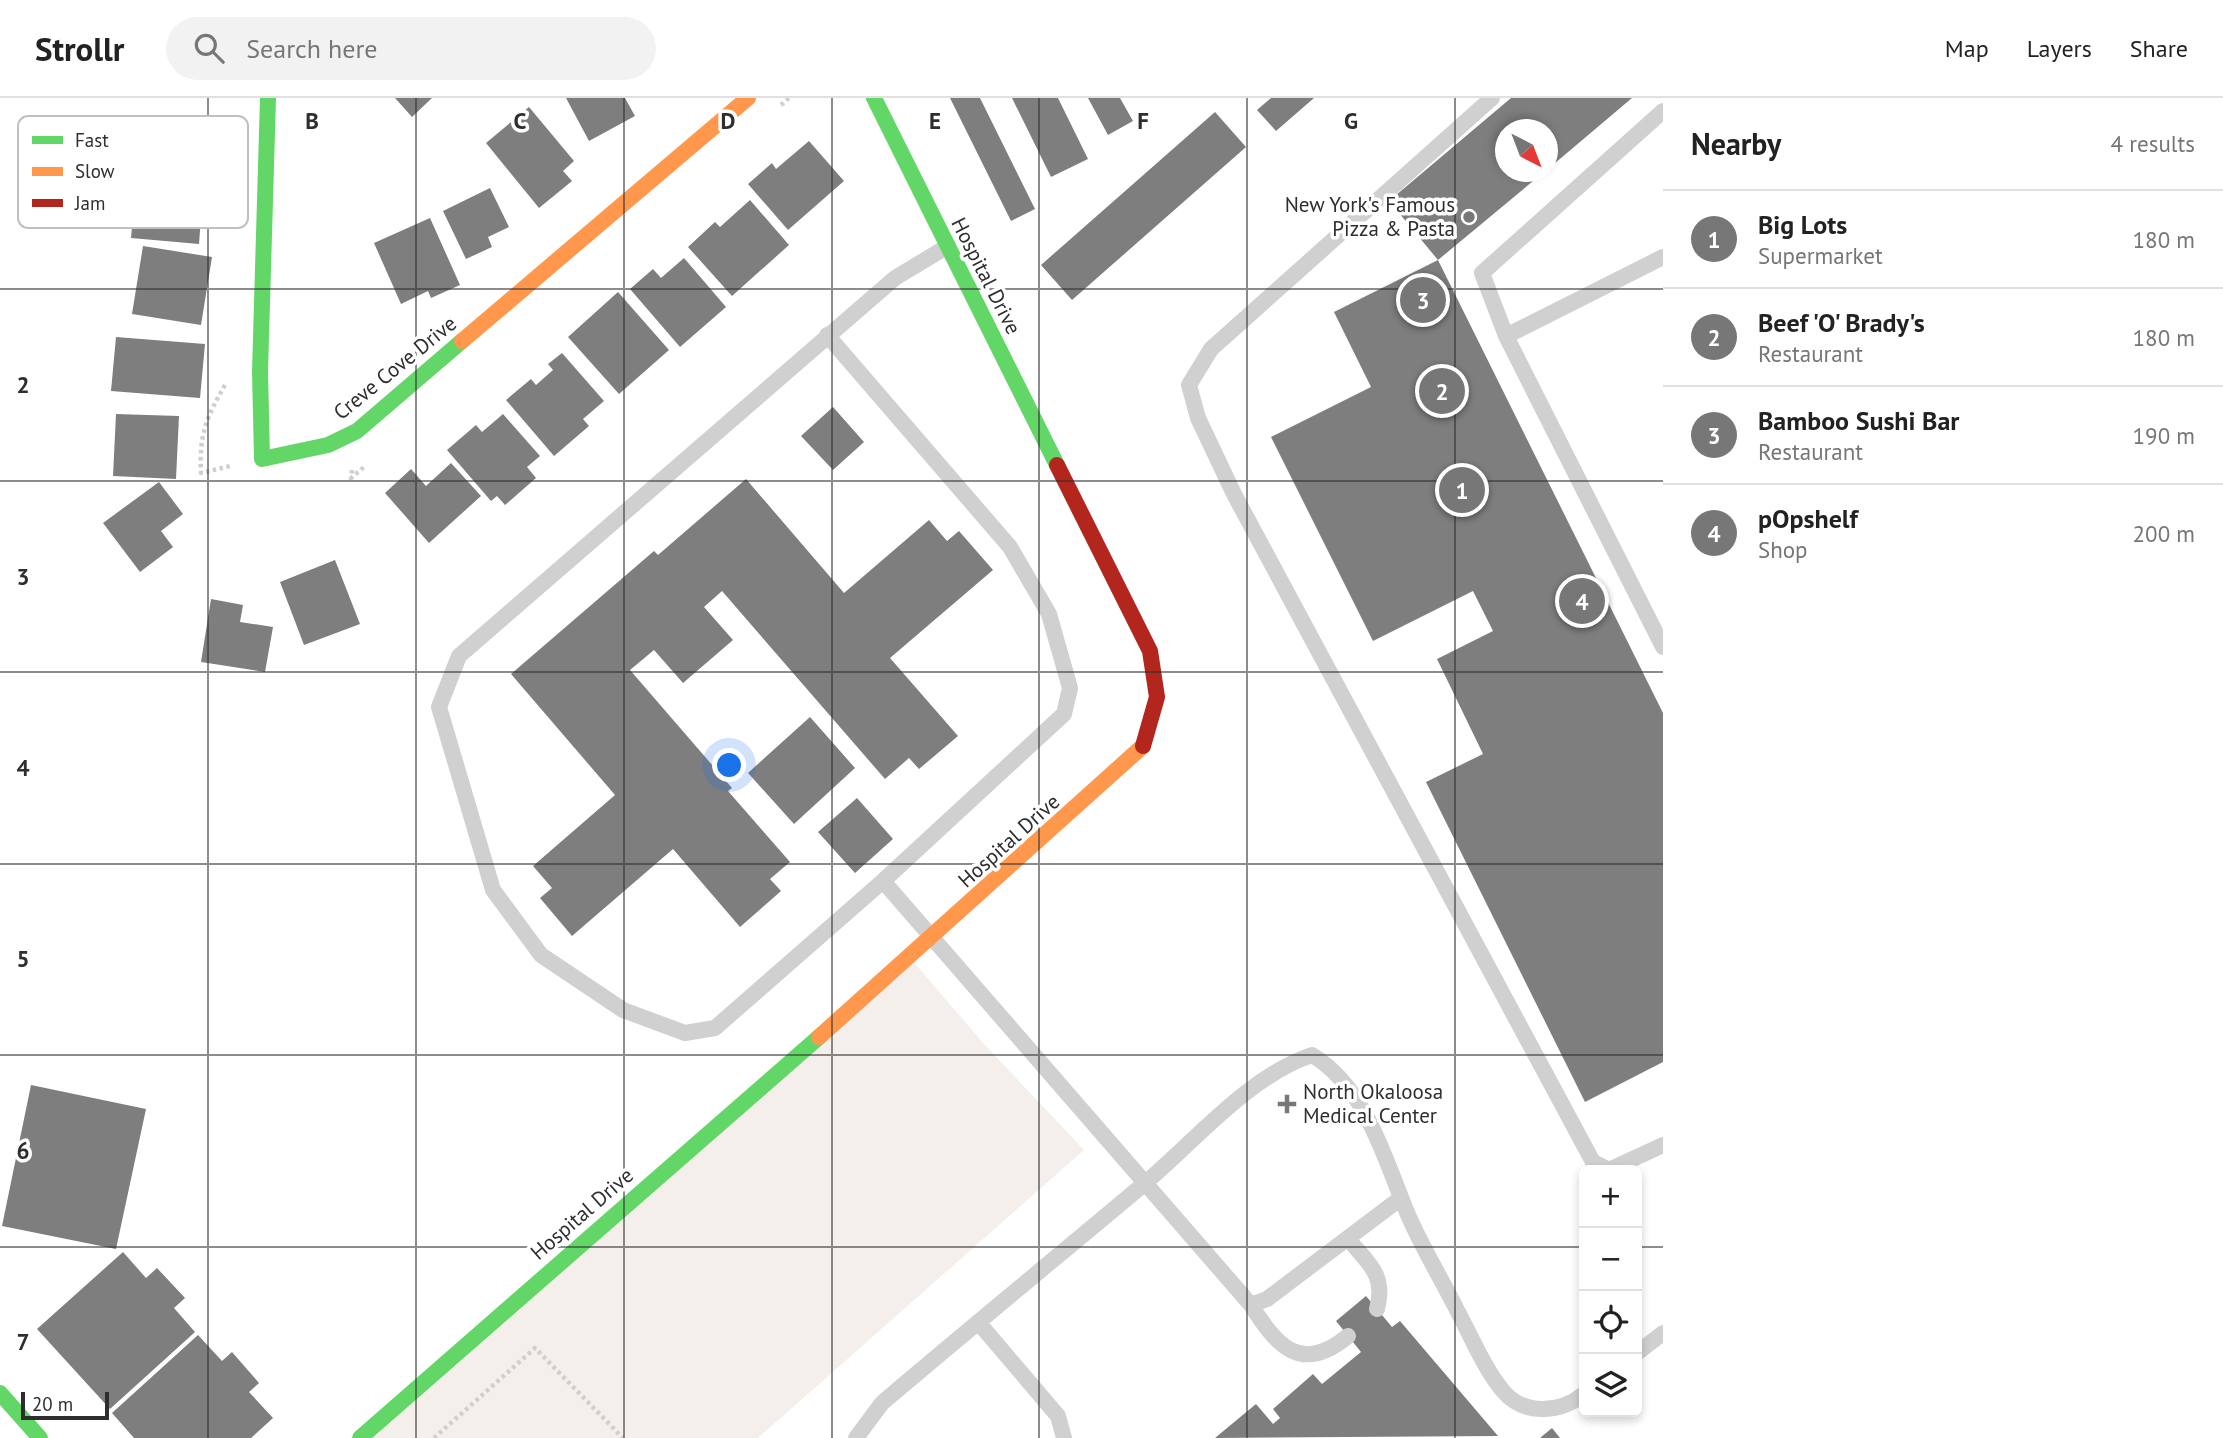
<!DOCTYPE html>
<html lang="en">
<head>
<meta charset="utf-8">
<style>
  body { margin:0; font-family:"PT Sans",sans-serif; background:#f2f2f2; color:#222 }
  .controls { position:absolute; right:21px; bottom:21px; display:grid; overflow:hidden; border-radius:10px; box-shadow:0 4px 10px #0003 }
  .controls button { width:63px; height:63px; display:grid; place-items:center; padding:0; border:0; border-bottom:2px solid #e0e0e0; background:#fff; color:#222; font:35px sans-serif }
  .compass { position:absolute; left:1495px; top:21px; width:63px; height:63px; border-radius:50%; background:#fff; box-shadow:0 4px 10px #0003; rotate:138deg }
  .scale { position:absolute; left:21px; bottom:18px; width:88px; box-sizing:border-box; padding-left:7px; border:4px solid #2e2e2e; border-top:0; font-size:19px; line-height:24px; white-space:nowrap; color:#2e2e2e; -webkit-text-stroke:5px #fff; paint-order:stroke }
  .you { position:absolute; left:730px; top:668px; width:24px; height:24px; margin:-18px; border:5px solid #fff; border-radius:50%; background:#1a73e8; box-shadow:0 0 0 10px #1a73e833 }
  .badge { display:grid; place-items:center; width:46px; height:46px; border-radius:50%; background:#777; color:#fff; font-size:23px; font-weight:700 }
  .pin { position:absolute; translate:-50% -50%; border:4px solid #fff; box-shadow:0 2px 7px #0006 }
  .list { margin:0; padding:0; list-style:none }
  h2 { display:flex; justify-content:space-between; align-items:center; height:91px; margin:0; padding:0 28px; font-size:30px }
  h2 small { font-size:23px; font-weight:400; color:#767676 }
  .list li { display:grid; grid-template-columns:46px 1fr auto; gap:21px; align-items:center; box-sizing:border-box; height:98px; padding:0 28px; border-top:2px solid #e0e0e0 }
  .list b { display:block; font-size:26px; white-space:nowrap }
  .list p { margin:0; font-size:23px; white-space:nowrap; color:#767676 }
  .list em { font-size:23px; font-style:normal; color:#767676 }
  .icon { flex:none; width:38px; height:38px; fill:none; stroke:currentColor; stroke-width:2; stroke-linecap:round; stroke-linejoin:round }
  .map { position:relative; flex:none; width:1663px; height:1340px; overflow:hidden }
  header { display:flex; align-items:center; gap:42px; box-sizing:border-box; height:98px; padding:0 35px; background:#fff; border-bottom:2px solid #e0e0e0 }
  header strong { font-size:33px }
  nav { display:flex; gap:38px; margin-inline-start:auto; font-size:24px }
  .search { width:490px; height:63px; background:#f2f2f2; display:flex; align-items:center; gap:18px; box-sizing:border-box; padding:0 24px; border-radius:38px; color:#767676; font-size:26px }
  main { display:flex }
  aside { flex:1; background:#fff }
  .map>svg:first-child { display:block }
  .green { fill:#f4efeb }
  .building { fill:#7e7e7e }
  .lines { fill:none; stroke-linecap:round; stroke-linejoin:round }
  .path { stroke:#cfcfcf; stroke-width:4.5; stroke-dasharray:3.5 3.5; stroke-linecap:butt }
  .lane { stroke:#d0d0d0; stroke-width:16 }
  .fast { stroke:#63d668; stroke-width:16 }
  .slow { stroke:#ff974d; stroke-width:16 }
  .jam { stroke:#b3261e; stroke-width:16 }
  .grid { fill:none; stroke:#2e2e2e; stroke-width:2; stroke-opacity:0.55 }
  .poi-dot { fill:#777; stroke:#fff; stroke-width:2.5 }
  .labels { text-anchor:middle; stroke-width:7; stroke-linejoin:round; paint-order:stroke }
  .poi-label { font-size:21px; fill:#2e2e2e; stroke:#fff; text-anchor:end }
  .street-label { font-size:21px; fill:#2e2e2e; stroke:#fff }
  .key { fill:#fff; stroke:#c0c0c0; stroke-width:2 }
  .key-label { font-size:19px; fill:#2e2e2e }
  .grid-label { font-size:23px; text-anchor:middle; font-weight:bold; fill:#2e2e2e; stroke:#fff; stroke-width:7; stroke-linejoin:round; paint-order:stroke }
</style>
</head>
<body>
<header>
<strong>Strollr</strong>
<div class="search"><svg class="icon" aria-label="search" viewBox="0 0 24 24"><circle cx="10" cy="10" r="6"/><path d="M15 15l6 6"/></svg>Search here</div>
<nav><a>Map</a><a>Layers</a><a>Share</a></nav>
</header>
<main>
<div class="map">
<svg width="1663" height="1340" viewBox="0 0 1663 1340">
  <rect width="100%" height="100%" fill="#fff"/>
  <path class="green" d="M910 860 984 946 1084 1052 758 1340H372Z"/>
  <path class="building" d="M395 0H432L412 19Z
    M566 0H625L635 18 589 43Z
    M950 0H980L1035 111 1011 123Z
    M1012 0H1058L1088 61 1051 79Z
    M1088 0H1120L1133 23 1108 37Z
    M1271 0H1314L1276 33 1257 12Z
    M1511 0H1632L1548 71V32H1506V74H1544L1438 162 1389 103Z
    M529 9 574 63 563 73 572 83 539 110 486 45Z
    M1215 14 1246 49 1072 202 1041 167Z
    M809 43 844 83 788 132 748 86 772 65 776 71Z
    M138 61 205 65 199 146 131 140Z
    M490 90 509 129 488 139 492 149 466 161 443 113Z
    M750 102 789 147 732 198 688 149 715 124 720 129Z
    M430 120 460 187 431 200 428 193 401 206 374 145Z
    M143 148 212 159 201 227 132 216Z
    M684 160 726 209 680 249 630 191 653 171 661 180Z
    M1438 162 1663 615V964L1585 1004 1426 684 1483 656 1437 561 1493 533 1473 493 1373 543 1271 339 1371 289 1334 214Z
    M618 194 669 252 619 296 568 239Z
    M116 239 205 246 200 300 111 293Z
    M562 255 604 303 583 321 589 328 554 358 506 302 531 281 536 287 553 272 548 266Z
    M833 309 864 344 833 372 801 338Z
    M116 316 179 318 176 381 113 378Z
    M503 316 540 358 527 369 536 380 505 407 497 398 491 403 447 352 476 327 482 334Z
    M451 365 481 398 429 445 385 395 411 371 426 388Z
    M746 381 844 495 929 422 947 443 959 433 993 472 890 560 958 638 919 671 909 660 885 681 722 493 704 509 733 542 683 585 654 552 630 572 732 690 728 693 790 764 770 781 781 793 740 829 673 751 572 838 540 800 552 790 533 768 615 697 511 576 654 453 658 457Z
    M159 384 183 416 161 433 173 449 140 474 103 425Z
    M335 462 360 526 304 547 280 484Z
    M211 501 243 507 240 524 273 529 265 574 201 564Z
    M810 619 855 670 794 726 748 675Z
    M857 700 893 741 855 775 818 734Z
    M31 987 146 1011 116 1151 2 1128Z
    M123 1154 146 1180 157 1170 185 1200 174 1210 195 1234 110 1311 37 1231Z
    M1366 1198 1392 1229 1400 1223 1498 1338 1215 1340 1256 1306 1273 1326 1280 1320 1273 1311 1313 1276 1322 1286 1361 1254 1336 1223Z
    M198 1237 222 1263 232 1254 259 1285 249 1294 273 1320 251 1340H134L112 1315Z
    M1552 1330 1560 1340H1540Z"/>
  <g class="lines">
    <path class="path" d="M781 7 789 0
      M225 287C206 320 199 337 201 375L230 368
      M352 372 351 380 364 369
      M434 1340 535 1250 623 1340"/>
    <path class="lane" d="M1492 0 1211 251 1189 287 1198 320 1234 396 1593 1064 1609 1072 1663 1047
      M1663 159 1506 238 1663 549
      M827 237 1010 449 1049 516 1070 590 1064 616 883 783 715 930 685 935 623 912 541 857 493 792 439 609 459 558 895 180 948 148
      M1506 238 1482 175 1663 13
      M883 783 1251 1207 1267 1201 1401 1100
      M1349 1142C1369 1166 1386 1177 1377 1211
      M1251 1207C1277 1248 1301 1277 1348 1238
      M978 1224 1058 1318 1064 1340
      M1637 1255 1663 1235
      M856 1340 882 1305C969 1231 1057 1159 1144 1086 1195 1043 1249 978 1312 957 1367 990 1385 1063 1409 1119 1423 1151 1442 1182 1458 1214 1472 1240 1484 1270 1503 1293 1524 1318 1560 1315 1584 1296"/>
    <path class="fast" d="M268 0 260 273 262 361 328 347 357 333 462 243
      M874 0 1057 367
      M0 1295 40 1340
      M360 1340 819 939"/>
    <path class="slow" d="M462 243 748 0
      M819 939 1143 648"/>
    <path class="jam" d="M1057 367 1150 553 1157 599 1143 648"/>
  </g>
  <path class="grid" d="M208 0V1340M416 0V1340M624 0V1340M832 0V1340M1039 0V1340M1247 0V1340M1455 0V1340M0 191H1663M0 383H1663M0 574H1663M0 766H1663M0 957H1663M0 1149H1584M1637 1149H1663"/>
  <g class="poi-dot">
    <circle cx="1469" cy="119" r="7"/>
    <path d="M1283.5 995.5h7v7h7v7h-7v7h-7v-7h-7v-7h7z"/>
  </g>
  <g class="labels">
    <g class="poi-label">
      <text x="1455" y="114">New York's Famous<tspan x="1455" dy="24">Pizza &amp; Pasta</tspan></text>
      <text x="1303" y="1001" text-anchor="start">North Okaloosa<tspan x="1303" dy="24">Medical Center</tspan></text>
    </g>
    <g class="street-label">
      <text transform="translate(986 178) rotate(63)" y="7">Hospital Drive</text>
      <text transform="translate(395 270) rotate(-39)" y="7">Creve Cove Drive</text>
      <text transform="translate(1009 743) rotate(-42)" y="7">Hospital Drive</text>
      <text transform="translate(582 1116) rotate(-41)" y="7">Hospital Drive</text>
    </g>
  </g>
  <rect x="18" y="18" width="230" height="112" rx="10" class="key"/>
  <rect x="32" y="38" width="31" height="8" fill="#63d668"/>
  <rect x="32" y="69" width="31" height="9" fill="#ff974d"/>
  <rect x="32" y="101" width="31" height="8" fill="#b3261e"/>
  <g class="key-label">
    <text x="75" y="49">Fast</text>
    <text x="75" y="80">Slow</text>
    <text x="75" y="112">Jam</text>
  </g>
  <g class="grid-label">
    <text x="312" y="31">B</text>
    <text x="520" y="31">C</text>
    <text x="728" y="31">D</text>
    <text x="935" y="31">E</text>
    <text x="1143" y="31">F</text>
    <text x="1351" y="31">G</text>
    <text x="23" y="295">2</text>
    <text x="23" y="487">3</text>
    <text x="23" y="678">4</text>
    <text x="23" y="869">5</text>
    <text x="23" y="1061">6</text>
    <text x="23" y="1252">7</text>
  </g>
</svg>
<div class="controls">
<button>+</button>
<button>−</button>
<button><svg class="icon" aria-label="locate" viewBox="0 0 24 24"><circle cx="12" cy="12" r="6"/><path d="M12 2v4M12 18v4M2 12h4M18 12h4"/></svg></button>
<button><svg class="icon" aria-label="layers" viewBox="0 0 24 24"><path d="M12 4l9 5-9 5-9-5zM3 14l9 5 9-5"/></svg></button>
</div>
<svg class="compass" viewBox="-18 -18 36 36"><path d="M0-13l5 13h-10z" fill="#e53935"/><path d="M0 13l5-13h-10z" fill="#767676"/></svg>
<div class="scale">20 m</div>
<div class="you"></div>
<div class="pin badge" style="left:1462px;top:392px">1</div>
<div class="pin badge" style="left:1442px;top:293px">2</div>
<div class="pin badge" style="left:1423px;top:202px">3</div>
<div class="pin badge" style="left:1582px;top:503px">4</div>
</div>
<aside>
<h2>Nearby<small>4 results</small></h2>
<ul class="list">
<li><span class="badge">1</span><div><b>Big Lots</b><p>Supermarket</p></div><em>180 m</em></li>
<li><span class="badge">2</span><div><b>Beef 'O' Brady's</b><p>Restaurant</p></div><em>180 m</em></li>
<li><span class="badge">3</span><div><b>Bamboo Sushi Bar</b><p>Restaurant</p></div><em>190 m</em></li>
<li><span class="badge">4</span><div><b>pOpshelf</b><p>Shop</p></div><em>200 m</em></li>
</ul>
</aside>
</main>
</body>
</html>
